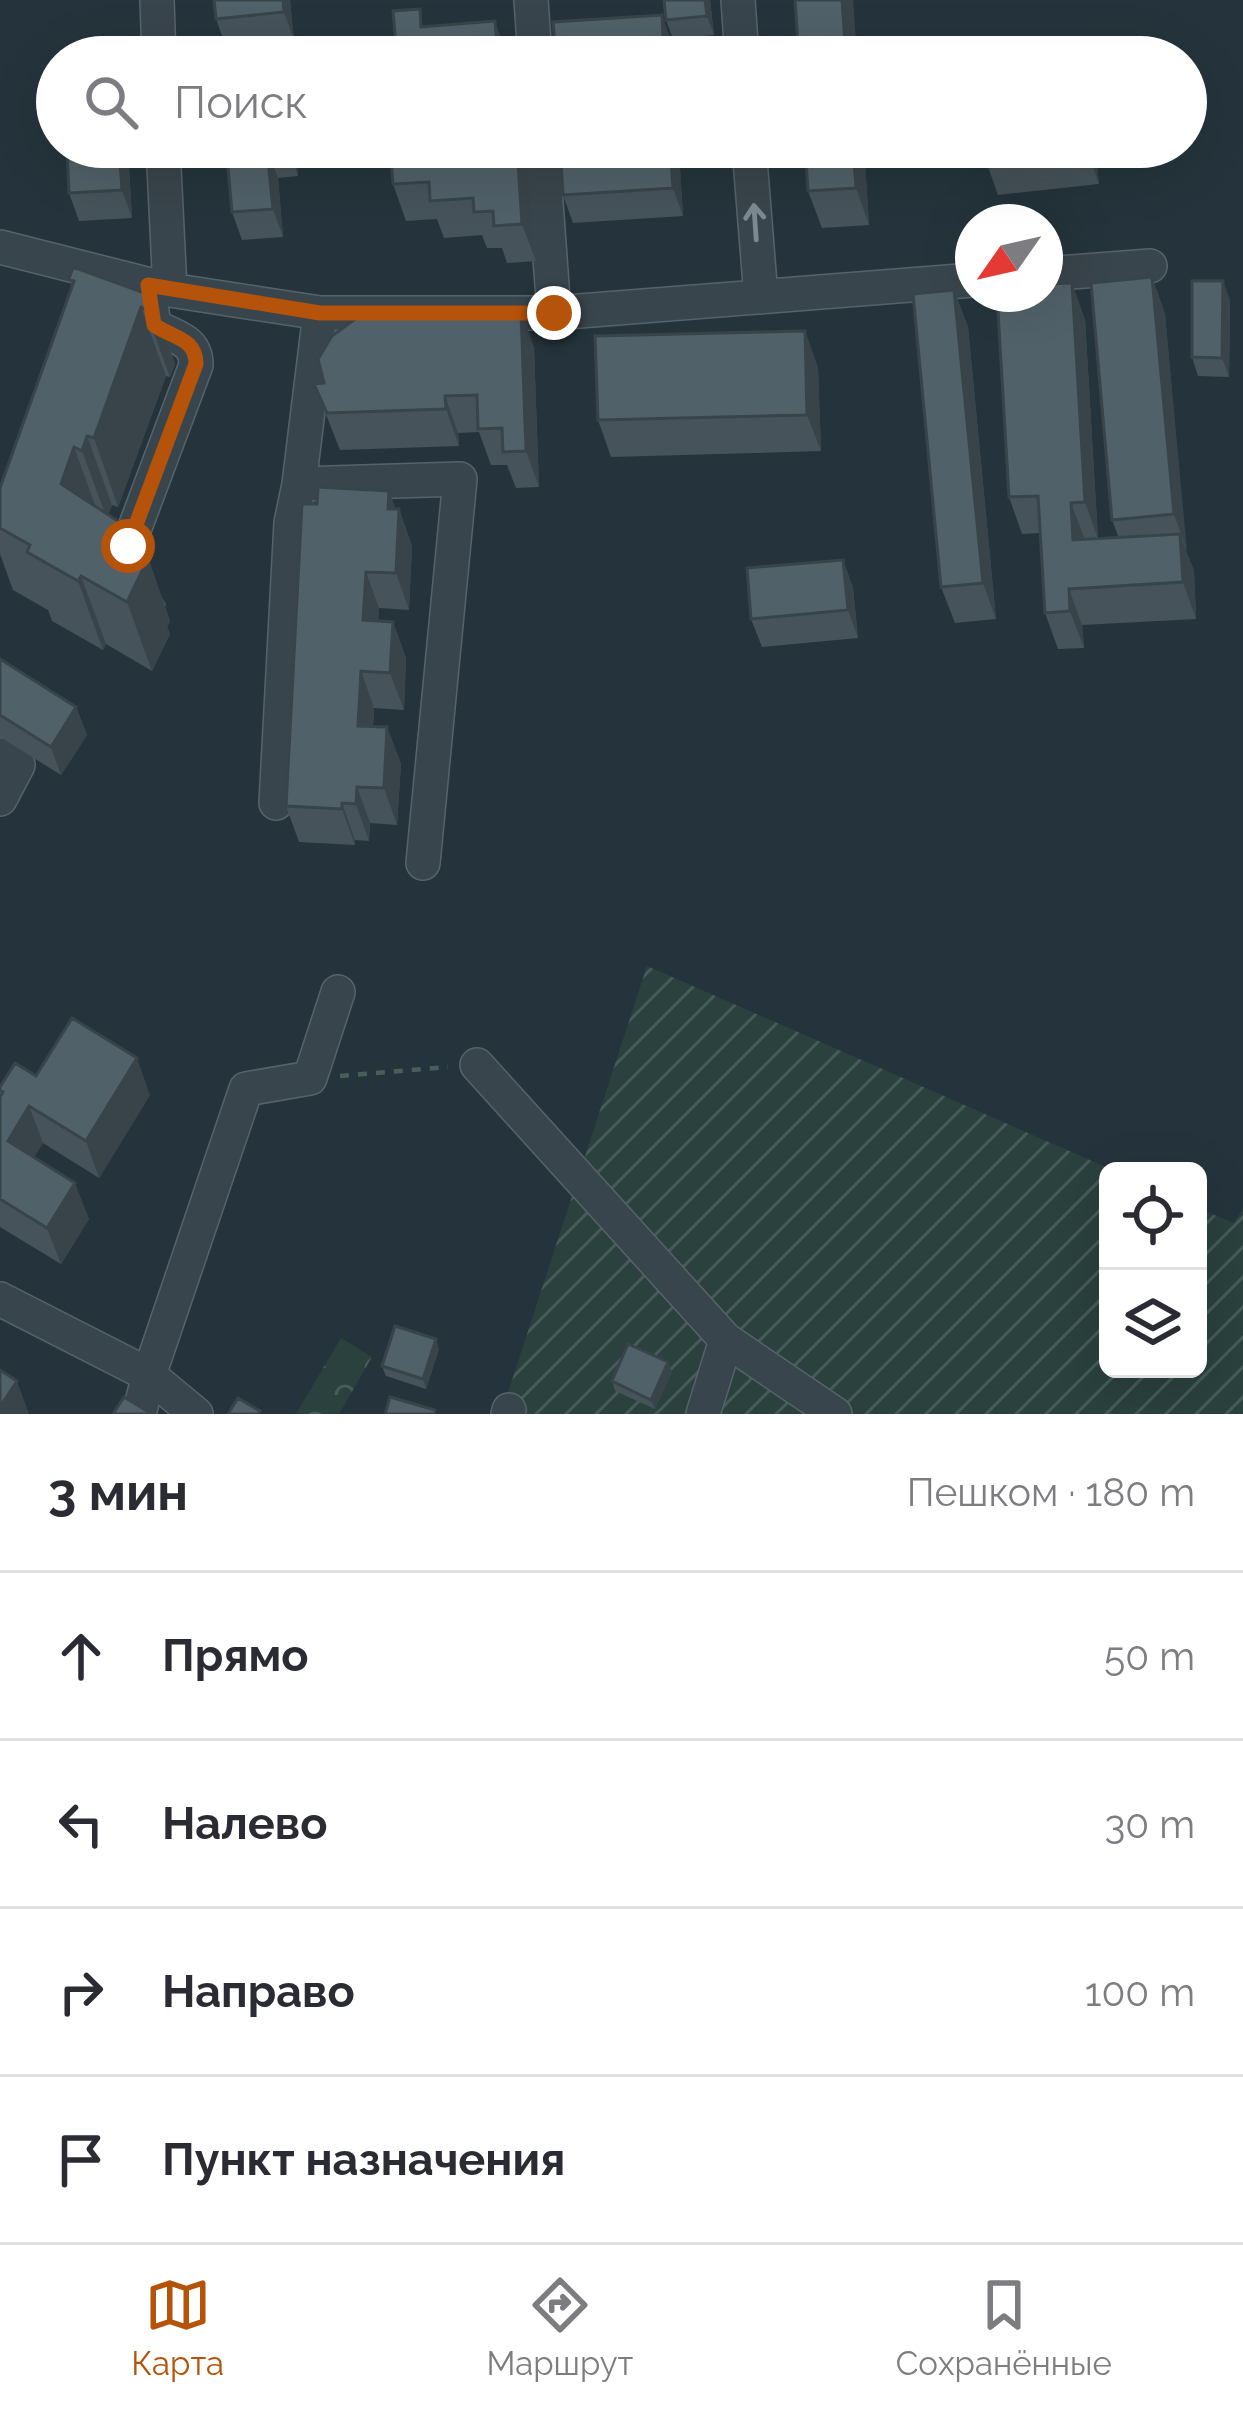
<!DOCTYPE html>
<html lang="ru">
<head>
<meta charset="utf-8">
<style>
  body { margin:0; font-family:Raleway,sans-serif; background:#f2f2f3; color:#2b2b33 }
  .controls { position:absolute; right:36px; bottom:36px; display:grid; overflow:hidden; border-radius:18px; box-shadow:0 12px 48px #0002 }
  .controls button { width:108px; height:108px; display:grid; place-items:center; padding:0; border:0; border-bottom:3px solid #e1e1e2; background:#fff; color:#2b2b33; font:60px sans-serif }
  .compass { position:absolute; left:955px; top:204px; width:108px; height:108px; border-radius:50%; background:#fff; box-shadow:0 12px 48px #0002; rotate:236deg }
  .stop { position:absolute; width:36px; height:36px; margin:-27px; border:9px solid #b45309; border-radius:50%; background:#fff }
  .stop.end { background:#b45309; border-color:#fff; box-shadow:0 3px 12px #0008 }
  .list { margin:0; padding:0; list-style:none }
  h2 { display:flex; justify-content:space-between; align-items:center; height:156px; margin:0; padding:0 48px; font-size:51px }
  h2 small { font-size:39px; font-weight:400; color:#7c7c81 }
  .list li { display:grid; grid-template-columns:78px 1fr auto; gap:36px; align-items:center; box-sizing:border-box; height:168px; padding:0 48px; border-top:3px solid #e1e1e2 }
  .list b { display:block; font-size:45px; white-space:nowrap }
  .list em { font-size:39px; font-style:normal; color:#7c7c81 }
  .icon { flex:none; width:66px; height:66px; fill:none; stroke:currentColor; stroke-width:2; stroke-linecap:round; stroke-linejoin:round }
  .map { position:relative; flex:none; width:1243px; height:1414px; overflow:hidden }
  .search { position:absolute; background:#fff; box-shadow:0 12px 48px #0002; left:36px; right:36px; top:36px; height:132px; display:flex; align-items:center; gap:30px; box-sizing:border-box; padding:0 42px; border-radius:66px; color:#7c7c81; font-size:45px }
  .sheet { height:828px; background:#fff }
  nav { display:flex; justify-content:space-around; align-items:center; box-sizing:border-box; height:168px; border-top:3px solid #e1e1e2; background:#fff; font-size:33px; color:#7c7c81 }
  nav a { display:grid; justify-items:center; gap:6px }
  nav .on { color:#b45309 }
  .map>svg:first-child { display:block }
  .park { fill:url(#park-crowns) }
  .garden { fill:url(#garden-furrows) }
  .lines { fill:none; stroke-linecap:round; stroke-linejoin:round }
  .minor-casing { stroke:#57636a; stroke-width:36 }
  .path { stroke:#495e5b; stroke-width:4.5; stroke-dasharray:9 9; stroke-linecap:butt }
  .minor { stroke:#39454c; stroke-width:33 }
  .wall { fill:#46535a }
  .shaded-wall { fill:#39444a }
  .building { fill:#516169; stroke:#39444a; stroke-width:3 }
  .oneway { stroke:#7d8990 }
  .route { stroke:#b45309; stroke-width:15 }
</style>
</head>
<body>
<div class="map">
<svg width="1243" height="1414" viewBox="0 0 1243 1414">
  <defs>
    <pattern id="park-crowns" width="20" height="18" patternUnits="userSpaceOnUse" patternTransform="scale(3)"><rect width="20" height="18" fill="#2a413d"/><path d="M2 6a3 3 0 1 1 6 0M12 15a3 3 0 1 1 6 0" fill="none" stroke="#475b58"/></pattern>
    <pattern id="garden-furrows" width="10" height="10" patternUnits="userSpaceOnUse" patternTransform="scale(3)"><rect width="10" height="10" fill="#2a413d"/><path d="M-1 1l2-2M0 10L10 0M9 11l2-2" fill="none" stroke="#475b58"/></pattern>
  </defs>
  <rect width="100%" height="100%" fill="#25343c"/>
  <path class="park" d="M341 1338 372 1357 339 1414H296Z"/>
  <path class="garden" d="M647 966 1115 1171H1108V1369H1198V1208L1234 1223 1243 1208V1414H501Z"/>
  <g class="lines">
    <g class="minor-casing">
      <path id="minor" d="M157 0 159 57
        M531 0 535 57
        M738 0 742 57
        M163 147 170 290
        M542 147 554 313
        M749 147 761 297
        M0 247 170 290 320 313H554L973 280
        M1045 274 1150 266
        M299 484 460 479 423 863
        M128 546 196 365C196 338 173 338 154 325L149 292
        M0 755 18 765 0 799
        M276 803 291 523 299 484 320 313
        M477 1065 726 1340 703 1414
        M0 1299 149 1375 196 1414
        M726 1340 835 1414
        M139 1414 149 1375 246 1089 310 1078 338 992
        M508 1414 509 1410"/>
    </g>
    <path class="path" d="M340 1076 448 1067"/>
    <use href="#minor" class="minor"/>
  </g>
  <path class="wall" d="M214 0H290L294 40 226 47 216 19Z
    M664 0H710L714 35 673 39 666 20Z
    M226 147H296L298 176 278 178 283 237 242 240 232 212Z
    M527 147 536 261 507 263 502 248H487L482 235 444 238 437 219 406 221 393 184Z
    M560 147H715L673 152 680 169 683 216 573 223 563 195Z
    M805 147H864L869 225 822 228 808 191Z
    M986 147H1095L1099 184 998 195 988 167Z
    M128 150 132 218 79 221 69 193Z
    M1152 277 1165 314 1186 551 1194 571 1196 619 1082 625 1084 648 1058 649 1045 613 1040 533 1022 534 1009 497 1085 319 1098 539 1119 538 1112 520Z
    M69 279 150 295 175 364 170 377 166 376 118 507 112 505 108 514 166 604 165 607 170 621 167 627 170 634 152 671 106 644 103 650 52 621 48 610 13 590 0 554V488L72 287Z
    M954 290 968 327 996 619 955 623 941 587Z
    M1230 300 1229 377 1198 376 1192 357Z
    M521 312 534 348 539 487 516 488 507 465H491L479 432 458 433 459 446 340 450 314 384 324 383Z
    M805 331 818 368 821 451 611 457 598 420Z
    M317 504 399 509 412 546 409 610 379 608 378 621 393 622 406 658 404 710 374 708 373 726 387 727 401 764 397 825 370 823 369 841 355 840V845L299 842 286 806Z
    M843 560 853 588 858 638 762 647 751 619Z
    M0 659 76 707 87 735 61 775 0 737Z
    M36 1076 150 1095 99 1178 43 1143 34 1157 89 1219 61 1264 0 1227V1087Z
    M439 1349 426 1389 386 1376 382 1366Z
    M672 1372 655 1409 615 1391 612 1381Z"/>
  <path class="shaded-wall" d="M283 0H290L294 40 284 12Z
    M705 0H710L714 35 707 16Z
    M842 0H853L857 57H846Z
    M662 15 672 43 673 57H664Z
    M495 21 505 50 506 57H498Z
    M119 147H127L128 150 132 218 122 190Z
    M288 147H296L298 176Z
    M517 147H527L536 261 522 224Z
    M670 147 680 169 683 216 673 188Z
    M853 147H864L869 225 856 188Z
    M1088 147H1095L1099 184 1089 156Z
    M267 150 278 178 283 237 273 209Z
    M1152 277 1165 314 1187 551 1174 514Z
    M1223 281 1230 300 1229 377 1222 358Z
    M1072 283 1085 319 1098 539 1085 502Z
    M954 290 968 327 996 619 983 583Z
    M150 295 175 364 170 377 145 309Z
    M141 307 166 376 118 507 94 438Z
    M521 312 534 348 539 487 526 451Z
    M805 331 818 368 821 451 807 415Z
    M445 396 458 433 459 446 446 409Z
    M87 436 112 505 107 519 82 451Z
    M74 447 99 516 61 484Z
    M389 491 399 518V509L412 546 409 610 396 573 388 509Z
    M1071 503 1085 540H1073Z
    M1180 534 1194 571 1196 619 1183 582Z
    M141 536 170 621 167 627 170 634 152 671 127 602 136 547Z
    M843 560 853 588 858 638 848 610Z
    M366 572 379 608 377 656 363 620Z
    M81 576 106 644 103 650 78 581Z
    M1069 589 1082 625 1084 648 1070 611Z
    M393 622 406 658 404 710 390 673Z
    M361 671 374 708 371 762 358 726Z
    M76 707 87 735 61 775 51 747Z
    M387 727 401 764 397 825 384 788Z
    M357 787 370 823 369 841 356 804Z
    M342 803 355 840V845L342 809Z
    M137 1058 150 1095 99 1178 86 1141Z
    M29 1106 43 1143 21 1177 8 1141Z
    M75 1183 89 1219 61 1264 47 1228Z
    M436 1339 439 1349 426 1389 423 1379Z
    M668 1362 672 1372 655 1409 651 1400Z
    M17 1381 29 1414H0V1407Z"/>
  <path class="building" d="M214 0H283L284 12 216 19Z
    M664 0H705L707 16 666 20Z
    M795 0H842L846 57H799Z
    M420 9 421 27 495 21 498 57H397L393 11Z
    M662 15 664 57H556L553 22Z
    M67 147H119L122 190 69 193Z
    M226 147H288L267 150 273 209 232 212Z
    M390 147H517L522 224 494 226 493 211 474 212 473 198 430 201 429 182 393 184Z
    M560 147H670L673 188 563 195Z
    M805 147H853L856 188 808 191Z
    M986 147H1088L1089 156 988 167Z
    M73 267 150 295 145 309 141 307 94 438 87 436 82 451 74 447 61 484 141 536 136 547 145 552 140 562 145 565 127 602 81 576 78 581 27 552 30 545 0 528V488L74 281 69 279Z
    M1152 277 1174 514 1112 520 1091 283Z
    M1192 281H1223L1222 358 1192 357Z
    M1072 283 1085 502 1071 503 1073 540 1180 534 1183 582 1069 589 1070 611 1045 613 1038 496 1009 497 997 294H1045V284Z
    M954 290 983 583 941 587 913 294Z
    M521 312 526 451 503 452 502 428 478 429 477 395 445 396 446 409 327 413 314 384 324 383 318 359 332 336 358 317Z
    M805 331 807 415 598 420 595 336Z
    M318 487 389 491 388 509H399L396 573 366 572 363 620 393 622 390 673 361 671 358 726 387 727 384 788 357 787 356 804 342 803V809L286 806 302 504H317Z
    M843 560 848 610 751 619 747 568Z
    M0 659 76 707 51 747 0 715Z
    M72 1018 137 1058 86 1141 29 1106 8 1141 75 1183 47 1228 0 1199V1097L3 1092 0 1090V1087L15 1063 36 1076Z
    M395 1326 436 1339 423 1379 382 1366Z
    M628 1344 668 1362 651 1400 612 1381Z
    M0 1370 17 1381 0 1407Z
    M124 1397 152 1414H113Z
    M390 1397 435 1410 434 1414H385Z
    M238 1398 260 1411 258 1414H228Z"/>
  <defs><path id="oneway-shaft" d="M-6 0H5M1.5-3L5.5 0L1.5 3" fill="none" stroke-width="1.6" stroke-linecap="round" stroke-linejoin="round" transform="scale(3)"/></defs>
  <use class="oneway" href="#oneway-shaft" transform="translate(755 222) rotate(-94)"/>
  <g class="lines">
    <path class="route" d="M128 546 196 364C196 338 173 338 154 325L148 285 320 313H554"/>
  </g>
</svg>
<div class="controls">
<button><svg class="icon" aria-label="locate" viewBox="0 0 24 24"><circle cx="12" cy="12" r="6"/><path d="M12 2v4M12 18v4M2 12h4M18 12h4"/></svg></button>
<button><svg class="icon" aria-label="layers" viewBox="0 0 24 24"><path d="M12 4l9 5-9 5-9-5zM3 14l9 5 9-5"/></svg></button>
</div>
<svg class="compass" viewBox="-18 -18 36 36"><path d="M0-13l5 13h-10z" fill="#e53935"/><path d="M0 13l5-13h-10z" fill="#7c7c81"/></svg>
<div class="stop" style="left:128px;top:546px"></div>
<div class="stop end" style="left:554px;top:313px"></div>
<div class="search"><svg class="icon" aria-label="search" viewBox="0 0 24 24"><circle cx="10" cy="10" r="6"/><path d="M15 15l6 6"/></svg>Поиск</div>
</div>
<section class="sheet">
<h2>3 мин<small>Пешком · 180 m</small></h2>
<ul class="list">
<li><svg class="icon" aria-label="ahead" viewBox="0 0 24 24"><path d="M12 20V5M6 11l6-6 6 6"/></svg><div><b>Прямо</b></div><em>50 m</em></li>
<li><svg class="icon" aria-label="left" viewBox="0 0 24 24"><path d="M17 20v-9H6M10 6l-5 5 5 5"/></svg><div><b>Налево</b></div><em>30 m</em></li>
<li><svg class="icon" aria-label="right" viewBox="0 0 24 24"><path d="M7 20v-9h11M14 6l5 5-5 5"/></svg><div><b>Направо</b></div><em>100 m</em></li>
<li><svg class="icon" aria-label="arrive" viewBox="0 0 24 24"><path d="M6 21V4h12l-3 4 3 4H6"/></svg><div><b>Пункт назначения</b></div></li>
</ul>
</section>
<nav>
<a class="on"><svg class="icon" aria-label="map" viewBox="0 0 24 24"><path d="M3 6l6-2 6 2 6-2v14l-6 2-6-2-6 2zM9 4v14M15 6v14"/></svg>Карта</a>
<a><svg class="icon" aria-label="directions" viewBox="0 0 24 24"><path d="M12 3l9 9-9 9-9-9zM9 14v-3h6M13 9l2 2-2 2"/></svg>Маршрут</a>
<a><svg class="icon" aria-label="saved" viewBox="0 0 24 24"><path d="M7 4h10v16l-5-4-5 4z"/></svg>Сохранённые</a>
</nav>
</body>
</html>
